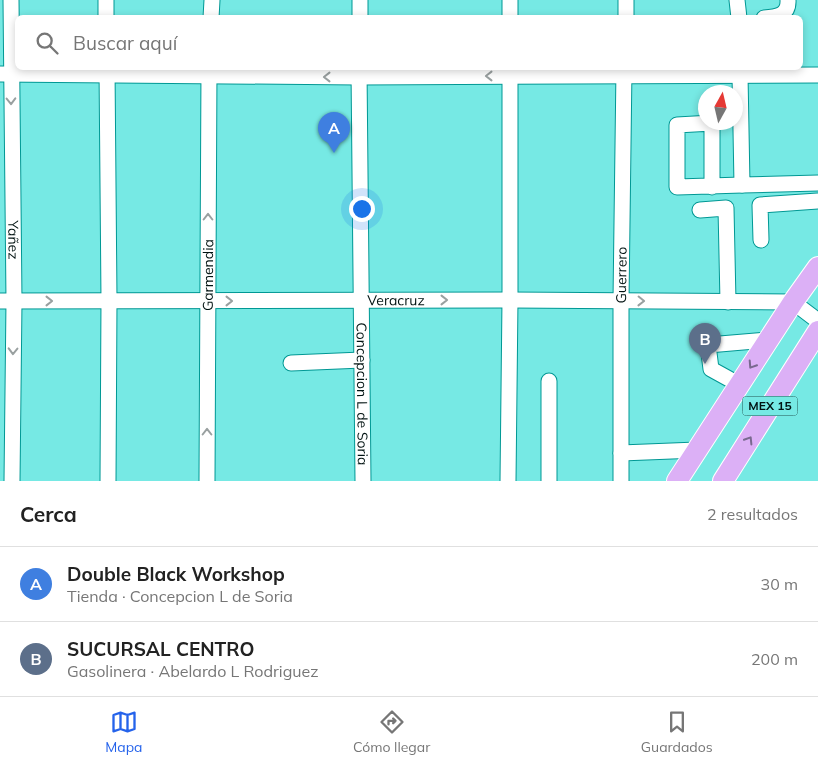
<!DOCTYPE html>
<html lang="es">
<head>
<meta charset="utf-8">
<style>
  body { margin:0; font-family:Mulish,sans-serif; background:#f2f2f2; color:#222 }
  .compass { position:absolute; left:698px; top:85px; width:45px; height:45px; border-radius:50%; background:#fff; box-shadow:0 2px 8px #0003; rotate:8deg }
  .you { position:absolute; left:361px; top:208px; width:18px; height:18px; margin:-12px; border:4px solid #fff; border-radius:50%; background:#1a73e8; box-shadow:0 0 0 8px #1a73e833 }
  .badge { display:grid; place-items:center; width:32px; height:32px; border-radius:50%; background:#2563eb; color:#fff; font-size:16px; font-weight:700 }
  .pin { position:absolute; translate:-50% -41px; filter:drop-shadow(0 1px 2px #0008) }
  .pin::after { content:''; position:absolute; top:26px; width:18px; height:15px; background:inherit; clip-path:polygon(0 0,100% 0,50% 100%) }
  .list { margin:0; padding:0; list-style:none }
  h2 { display:flex; justify-content:space-between; align-items:center; height:65px; margin:0; padding:0 20px; font-size:21px }
  h2 small { font-size:16px; font-weight:400; color:#767676 }
  .list li { display:grid; grid-template-columns:32px 1fr auto; gap:15px; align-items:center; box-sizing:border-box; height:75px; padding:0 20px; border-top:1px solid #e0e0e0 }
  .list b { display:block; font-size:19px; white-space:nowrap }
  .list p { margin:0; font-size:16px; white-space:nowrap; color:#767676 }
  .list em { font-size:16px; font-style:normal; color:#767676 }
  .icon { flex:none; width:28px; height:28px; fill:none; stroke:currentColor; stroke-width:2; stroke-linecap:round; stroke-linejoin:round }
  .map { position:relative; flex:none; width:818px; height:481px; overflow:hidden }
  .search { position:absolute; background:#fff; box-shadow:0 2px 8px #0003; left:15px; right:15px; top:15px; height:55px; display:flex; align-items:center; gap:12px; box-sizing:border-box; padding:0 18px; border-radius:8px; color:#767676; font-size:19px }
  .sheet { height:215px; background:#fff }
  nav { display:flex; justify-content:space-around; align-items:center; box-sizing:border-box; height:70px; border-top:1px solid #e0e0e0; background:#fff; font-size:14px; color:#767676 }
  nav a { display:grid; justify-items:center; gap:2px }
  nav .on { color:#2563eb }
  .map>svg:first-child { display:block }
  .lines { fill:none; stroke-linecap:round; stroke-linejoin:round }
  .minor-casing { stroke:#009894; stroke-width:17 }
  .major-casing { stroke:#fff; stroke-width:22 }
  .minor { stroke:#fff; stroke-width:15 }
  .major { stroke:#dcb0f6; stroke-width:20 }
  .oneway { stroke:#99a0a0 }
  .oneway2 { stroke:#79698f }
  .labels { text-anchor:middle; stroke-width:5; stroke-linejoin:round; paint-order:stroke }
  .shield { fill:#76e9e4; stroke:#235250; stroke-width:1 }
  .shield-label { font-size:12px; font-weight:bold; fill:#001211 }
  .street-label { font-size:14px; fill:#001211; stroke:#76e9e4 }
</style>
</head>
<body>
<div class="map">
<svg width="818" height="481" viewBox="0 0 818 481">
  <rect width="100%" height="100%" fill="#76e9e4"/>
  <g class="lines">
    <g class="minor-casing">
      <g id="minor">
        <path id="s1" d="M11 0 14 301 12 481"/>
        <path d="M106 0V18"/>
        <path d="M737 0 739 18"/>
        <path d="M211 18 212 0"/>
        <path d="M360 18V0"/>
        <path d="M510 18V0"/>
        <path d="M626 18V0"/>
        <path d="M764 18C776 17 789 16 788 0"/>
        <path d="M107 68 109 300 108 481"/>
        <path id="s2" d="M359 69 363 481"/>
        <path d="M0 74 359 77 818 75"/>
        <path d="M740 75 742 185 818 183"/>
        <path d="M712 187V123L677 125V187L742 185"/>
        <path d="M700 210 726 208 728 302"/>
        <path d="M761 240 760 205 818 201"/>
        <path id="s3" d="M0 301 510 300 793 302 818 321"/>
        <path d="M291 363 362 360"/>
        <path d="M549 381V481"/>
        <path d="M740 385 711 369 708 345 768 340"/>
        <path d="M621 453 697 450"/>
        <path id="s4" d="M207 481 209 68"/>
        <path d="M508 481 510 300V68"/>
        <path id="s5" d="M621 481V300L624 68"/>
      </g>
    </g>
    <g class="major-casing">
      <path id="major" d="M677 481 793 302 818 267
        M723 481 818 331"/>
    </g>
    <use href="#minor" class="minor"/>
    <use href="#major" class="major"/>
  </g>
  <defs><path id="oneway-chevron" d="M-2-3.5L2.5 0L-2 3.5" fill="none" stroke-width="1.6" stroke-linecap="round" stroke-linejoin="round" transform="scale(1.25)"/></defs>
  <g class="oneway">
    <use href="#oneway-chevron" transform="translate(489 76) rotate(180)"/>
    <use href="#oneway-chevron" transform="translate(327 77) rotate(-180)"/>
    <use href="#oneway-chevron" transform="translate(11 101) rotate(89)"/>
    <use href="#oneway-chevron" transform="translate(208 217) rotate(-90)"/>
    <use href="#oneway-chevron" transform="translate(444 300)"/>
    <use href="#oneway-chevron" transform="translate(49 301)"/>
    <use href="#oneway-chevron" transform="translate(229 301)"/>
    <use href="#oneway-chevron" transform="translate(641 301) rotate(1)"/>
    <use href="#oneway-chevron" transform="translate(13 351) rotate(91)"/>
    <use href="#oneway-chevron" transform="translate(207 432) rotate(-90)"/>
  </g>
  <g class="oneway2">
    <use href="#oneway-chevron" transform="translate(752 365) rotate(123)"/>
    <use href="#oneway-chevron" transform="translate(749 440) rotate(-58)"/>
  </g>
  <g class="labels">
    <rect class="shield" x="742.5" y="396.5" width="55" height="19" rx="4"/>
    <g class="shield-label">
      <text x="770" y="410">MEX 15</text>
    </g>
    <g class="street-label">
      <text dy="5" stroke="none"><textPath href="#s1" startOffset="240">Yañez</textPath></text>
      <text dy="5" stroke="none"><textPath href="#s4" startOffset="206">Garmendia</textPath></text>
      <text dy="5" stroke="none"><textPath href="#s5" startOffset="206">Guerrero</textPath></text>
      <text dy="5" stroke="none"><textPath href="#s3" startOffset="396">Veracruz</textPath></text>
      <text dy="5" stroke="none"><textPath href="#s2" startOffset="325">Concepcion L de Soria</textPath></text>
    </g>
  </g>
</svg>
<svg class="compass" viewBox="-18 -18 36 36"><path d="M0-13l5 13h-10z" fill="#e53935"/><path d="M0 13l5-13h-10z" fill="#767676"/></svg>
<div class="you"></div>
<div class="pin badge" style="left:334px;top:153px;background:#3f7fe0">A</div>
<div class="pin badge" style="left:705px;top:364px;background:#5c6f8a">B</div>
<div class="search"><svg class="icon" aria-label="search" viewBox="0 0 24 24"><circle cx="10" cy="10" r="6"/><path d="M15 15l6 6"/></svg>Buscar aquí</div>
</div>
<section class="sheet">
<h2>Cerca<small>2 resultados</small></h2>
<ul class="list">
<li><span class="badge" style="background:#3f7fe0">A</span><div><b>Double Black Workshop</b><p>Tienda · Concepcion L de Soria</p></div><em>30 m</em></li>
<li><span class="badge" style="background:#5c6f8a">B</span><div><b>SUCURSAL CENTRO</b><p>Gasolinera · Abelardo L Rodriguez</p></div><em>200 m</em></li>
</ul>
</section>
<nav>
<a class="on"><svg class="icon" aria-label="map" viewBox="0 0 24 24"><path d="M3 6l6-2 6 2 6-2v14l-6 2-6-2-6 2zM9 4v14M15 6v14"/></svg>Mapa</a>
<a><svg class="icon" aria-label="directions" viewBox="0 0 24 24"><path d="M12 3l9 9-9 9-9-9zM9 14v-3h6M13 9l2 2-2 2"/></svg>Cómo llegar</a>
<a><svg class="icon" aria-label="saved" viewBox="0 0 24 24"><path d="M7 4h10v16l-5-4-5 4z"/></svg>Guardados</a>
</nav>
</body>
</html>
